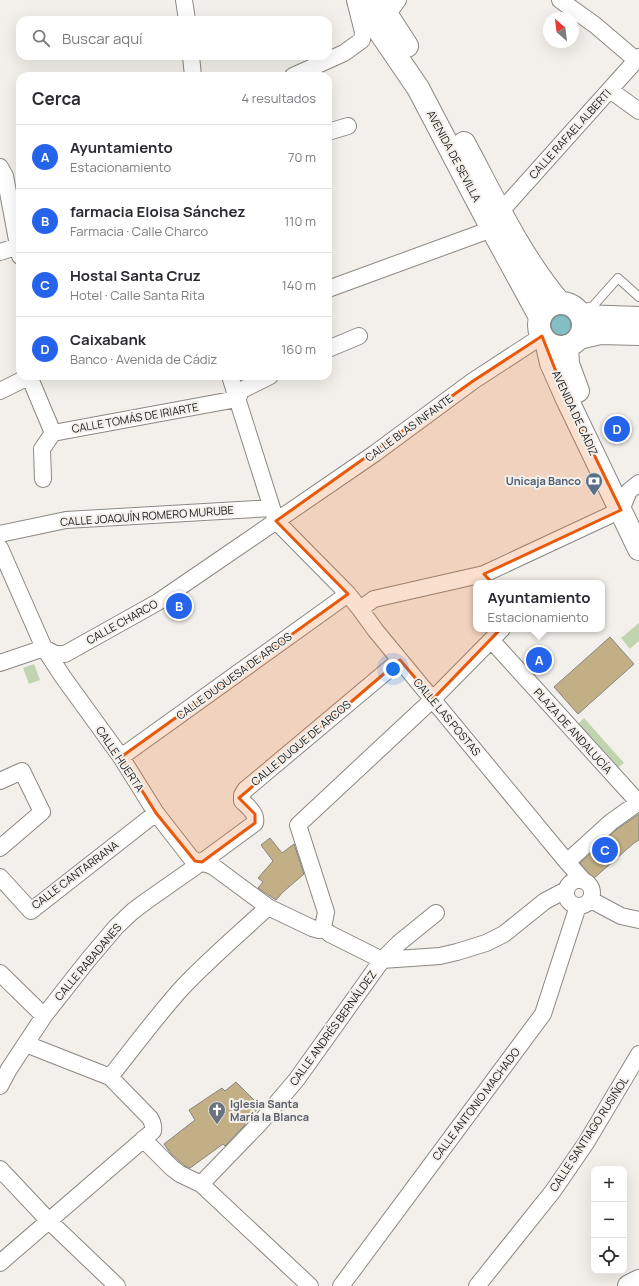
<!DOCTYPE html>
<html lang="es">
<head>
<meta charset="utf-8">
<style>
  body { margin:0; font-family:Manrope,sans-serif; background:#f7f7f7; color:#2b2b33 }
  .controls { position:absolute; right:12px; bottom:12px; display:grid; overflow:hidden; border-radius:8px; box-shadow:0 4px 16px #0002 }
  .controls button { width:36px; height:36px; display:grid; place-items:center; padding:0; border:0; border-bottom:1px solid #e1e1e2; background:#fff; color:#2b2b33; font:20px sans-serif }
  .compass { position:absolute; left:543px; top:12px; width:36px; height:36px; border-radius:50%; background:#fff; box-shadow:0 4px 16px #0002; rotate:332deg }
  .you { position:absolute; left:393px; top:669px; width:14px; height:14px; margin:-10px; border:3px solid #fff; border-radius:50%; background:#1a73e8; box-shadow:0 0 0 6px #1a73e833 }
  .badge { display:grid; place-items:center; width:26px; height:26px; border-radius:50%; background:#2563eb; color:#fff; font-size:13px; font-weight:700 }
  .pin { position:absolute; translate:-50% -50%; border:2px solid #fff; box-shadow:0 1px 4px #0006 }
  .popup { position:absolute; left:473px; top:580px; width:132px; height:52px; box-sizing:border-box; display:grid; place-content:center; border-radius:8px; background:#fff; filter:drop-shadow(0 1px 3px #0005); font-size:13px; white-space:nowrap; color:#7c7c81 }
  .popup b { font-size:15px; color:#2b2b33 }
  .popup::after { content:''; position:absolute; left:50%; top:100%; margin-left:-8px; border:8px solid transparent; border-top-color:#fff }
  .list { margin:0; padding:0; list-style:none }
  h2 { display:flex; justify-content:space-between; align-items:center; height:52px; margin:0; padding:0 16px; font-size:17px }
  h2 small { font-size:13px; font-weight:400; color:#7c7c81 }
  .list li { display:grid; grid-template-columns:26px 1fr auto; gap:12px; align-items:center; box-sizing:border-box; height:64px; padding:0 16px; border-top:1px solid #e1e1e2 }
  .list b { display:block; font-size:15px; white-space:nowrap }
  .list p { margin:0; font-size:13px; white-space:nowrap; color:#7c7c81 }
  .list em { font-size:13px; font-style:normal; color:#7c7c81 }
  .icon { flex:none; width:22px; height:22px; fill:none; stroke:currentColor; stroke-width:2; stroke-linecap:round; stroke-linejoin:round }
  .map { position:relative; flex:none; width:639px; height:1286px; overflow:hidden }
  .search { position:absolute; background:#fff; box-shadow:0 4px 16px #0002; left:16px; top:16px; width:316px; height:44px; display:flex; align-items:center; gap:10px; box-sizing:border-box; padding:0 14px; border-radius:12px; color:#7c7c81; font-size:15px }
  .panel { position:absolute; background:#fff; box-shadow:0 4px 16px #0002; left:16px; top:72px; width:316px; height:308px; border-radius:12px }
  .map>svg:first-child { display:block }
  .green { fill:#c0d5af }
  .water { fill:#83bec5; stroke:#648d91 }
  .building { fill:#c3af85; stroke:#878480 }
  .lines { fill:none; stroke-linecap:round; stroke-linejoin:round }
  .lane-casing { stroke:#8b8883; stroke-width:10 }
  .street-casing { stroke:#8b8883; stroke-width:18 }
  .secondary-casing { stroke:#8b8883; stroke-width:24 }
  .lane { stroke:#fff; stroke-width:8 }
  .street { stroke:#fff; stroke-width:16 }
  .secondary { stroke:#fff; stroke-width:22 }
  .marked { fill:#e8590c; fill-opacity:0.2; stroke:#e8590c; stroke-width:3; stroke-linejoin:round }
  .labels { text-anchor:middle; stroke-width:4; stroke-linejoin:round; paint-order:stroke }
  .street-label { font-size:11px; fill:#1b1a19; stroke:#f3f0eb }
  .service-label { font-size:11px; font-weight:bold; fill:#4e5e75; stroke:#f3f0eb; text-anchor:end }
  .worship-label { font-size:11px; font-weight:bold; fill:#5b616d; stroke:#f3f0eb; text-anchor:start }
</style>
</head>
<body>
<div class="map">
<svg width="639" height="1286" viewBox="0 0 639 1286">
  <rect width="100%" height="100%" fill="#f3f0eb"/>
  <path class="green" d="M639 623V641L630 649 621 638Z
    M34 664 40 680 29 684 23 668Z
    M584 718 624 763 616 769 577 725Z"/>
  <path class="water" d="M551 325a10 10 0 1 1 20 0a10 10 0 1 1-20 0Z"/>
  <path class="building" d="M610 637 634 664 578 714 554 687Z
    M639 814V840L634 843 593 879 580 863 617 829Z
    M270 838 282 853 294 844 304 874 283 892 276 900 258 888 263 882 258 878 273 861 261 845Z
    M236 1082 260 1106 245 1123V1125L225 1146 223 1144 190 1168 185 1166 171 1154 164 1144 195 1120 189 1110 222 1088 225 1091Z"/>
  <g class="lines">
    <g class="lane-casing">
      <path id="lane" d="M585 308 593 306 618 278 639 297"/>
    </g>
    <g class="street-casing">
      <path id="street" d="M184 0 187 20
        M560 0 595 25 636 60
        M378 18 387 15 398 0
        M191 56 193 76
        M293 76 344 53 362 40 363 32 356 4
        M610 90 639 111
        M328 132 348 126
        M0 167 5 176 20 256
        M501 211 639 57
        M0 252 19 246
        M328 289 492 229
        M328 349 359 336
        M29 376 53 433 237 399 242 390 270 376
        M230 376 276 521 348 594 360 609 376 631 567 862 583 880
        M0 391 30 376
        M43 479 42 449 53 433
        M0 534 66 520 272 508
        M0 548 44 648 63 677 121 757 156 813 191 858C197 863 207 863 214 867L268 907 312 928 319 930 323 928 330 934 382 960
        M360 609 374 599 484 574 621 510 629 491 639 483
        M492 641 638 802
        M44 648 55 654H65L158 602 374 454 473 381 542 336
        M0 663 44 648
        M121 757 348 594
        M0 781 22 771 42 812 0 848
        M567 862 611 822 639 802
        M0 877 31 911 156 813
        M566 893a13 13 0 1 1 26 0a13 13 0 1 1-26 0Z
        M591 900 621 916 639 920
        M323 928 326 912 298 825 433 699 502 629
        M382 960 440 956 457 952 486 943 504 934 545 901 566 890
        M0 973 44 1016
        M110 1077C133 1048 156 1017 181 989 208 960 239 934 268 907
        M0 1086 9 1069 44 1016 88 960 116 927 133 911 145 902 202 862 255 823C257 813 248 807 242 801V795L245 790 400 660
        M143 1139 172 1168 180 1174 201 1184 310 1286
        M0 1169 49 1221 117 1286
        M201 1184 259 1124 297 1079 382 960 399 943 436 913
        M0 1263 153 1131C154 1126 153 1123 150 1118L110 1077 26 1044
        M341 1286 543 1014 578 906
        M477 1286 553 1191 586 1143 639 1054"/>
    </g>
    <g class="secondary-casing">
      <path id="secondary" d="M358 0 418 88 492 229 540 317
        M376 0 387 15 407 46
        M464 143C493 197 520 256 560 303
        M539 325a22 22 0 1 1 44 0a22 22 0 1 1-44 0Z
        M581 316 639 318
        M579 338 600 333 639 334
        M546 341 551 363 566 397 639 549
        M567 346 568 364 578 391
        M629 1286 639 1281"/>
    </g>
    <use href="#lane" class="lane"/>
    <use href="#street" class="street"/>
    <use href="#secondary" class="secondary"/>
  </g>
  <path class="marked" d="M542 336 566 397 621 510 484 574 518 611 433 699 400 660 239 798 255 814V823L202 862 195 861 156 813 121 757 348 594 276 521 473 381Z"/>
  <defs>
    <g id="bank-pin" transform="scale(0.9)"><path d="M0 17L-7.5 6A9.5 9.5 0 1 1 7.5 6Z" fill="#5c6f8a" stroke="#f3f0eb"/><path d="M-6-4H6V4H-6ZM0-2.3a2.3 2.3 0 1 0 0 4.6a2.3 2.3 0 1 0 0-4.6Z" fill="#fff"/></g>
    <g id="church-pin" transform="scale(0.9)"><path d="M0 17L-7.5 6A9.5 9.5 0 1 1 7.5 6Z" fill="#6b7280" stroke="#f3f0eb"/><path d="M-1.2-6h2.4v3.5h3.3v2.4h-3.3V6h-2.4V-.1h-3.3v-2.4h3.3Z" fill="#fff"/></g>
  </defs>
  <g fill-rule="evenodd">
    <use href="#bank-pin" x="594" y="481"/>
    <use href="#church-pin" x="217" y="1110"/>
  </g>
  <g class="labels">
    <g class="street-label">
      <text transform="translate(570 134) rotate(-48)" y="4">CALLE RAFAEL ALBERTI</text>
      <text transform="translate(454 156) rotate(62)" y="4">AVENIDA DE SEVILLA</text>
      <text transform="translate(575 413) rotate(65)" y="4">AVENIDA DE CÁDIZ</text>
      <text transform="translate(135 418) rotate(-10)" y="4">CALLE TOMÁS DE IRIARTE</text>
      <text transform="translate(409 428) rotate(-36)" y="4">CALLE BLAS INFANTE</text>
      <text transform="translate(147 516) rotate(-4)" y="4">CALLE JOAQUÍN ROMERO MURUBE</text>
      <text transform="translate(122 622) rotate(-29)" y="4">CALLE CHARCO</text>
      <text transform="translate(234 676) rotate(-36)" y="4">CALLE DUQUESA DE ARCOS</text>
      <text transform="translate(447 717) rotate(50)" y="4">CALLE LAS POSTAS</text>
      <text transform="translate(573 731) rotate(48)" y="4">PLAZA DE ANDALUCÍA</text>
      <text transform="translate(301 743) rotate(-40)" y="4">CALLE DUQUE DE ARCOS</text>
      <text transform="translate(120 759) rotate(56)" y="4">CALLE HUERTA</text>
      <text transform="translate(75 875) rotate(-37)" y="4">CALLE CANTARRANA</text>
      <text transform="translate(88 962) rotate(-50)" y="4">CALLE RABADANES</text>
      <text transform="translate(333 1028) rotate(-54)" y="4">CALLE ANDRÉS BERNÁLDEZ</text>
      <text transform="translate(476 1104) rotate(-53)" y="4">CALLE ANTONIO MACHADO</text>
      <text transform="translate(589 1134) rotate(-57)" y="4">CALLE SANTIAGO RUSIÑOL</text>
    </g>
    <g class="service-label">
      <text x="581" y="485">Unicaja Banco</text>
    </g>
    <g class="worship-label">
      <text x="230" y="1108">Iglesia Santa<tspan x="230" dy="13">María la Blanca</tspan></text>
    </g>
  </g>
</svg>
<div class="controls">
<button>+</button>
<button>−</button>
<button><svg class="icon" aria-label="locate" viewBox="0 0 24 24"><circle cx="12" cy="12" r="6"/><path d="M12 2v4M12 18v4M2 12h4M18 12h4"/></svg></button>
</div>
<svg class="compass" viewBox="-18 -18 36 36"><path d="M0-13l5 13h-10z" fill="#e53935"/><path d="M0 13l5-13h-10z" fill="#7c7c81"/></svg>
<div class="you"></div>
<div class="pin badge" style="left:539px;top:660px">A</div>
<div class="popup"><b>Ayuntamiento</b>Estacionamiento</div>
<div class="pin badge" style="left:179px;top:606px">B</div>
<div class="pin badge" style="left:605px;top:850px">C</div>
<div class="pin badge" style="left:617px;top:429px">D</div>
<div class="search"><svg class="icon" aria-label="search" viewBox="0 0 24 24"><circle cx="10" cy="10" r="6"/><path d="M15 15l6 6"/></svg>Buscar aquí</div>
<section class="panel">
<h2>Cerca<small>4 resultados</small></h2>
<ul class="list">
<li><span class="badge">A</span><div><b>Ayuntamiento</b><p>Estacionamiento</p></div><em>70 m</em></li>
<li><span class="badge">B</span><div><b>farmacia Eloisa Sánchez</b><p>Farmacia · Calle Charco</p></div><em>110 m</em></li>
<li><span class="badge">C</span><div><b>Hostal Santa Cruz</b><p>Hotel · Calle Santa Rita</p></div><em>140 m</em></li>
<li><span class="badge">D</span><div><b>Caixabank</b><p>Banco · Avenida de Cádiz</p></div><em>160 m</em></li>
</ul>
</section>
</div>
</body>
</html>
